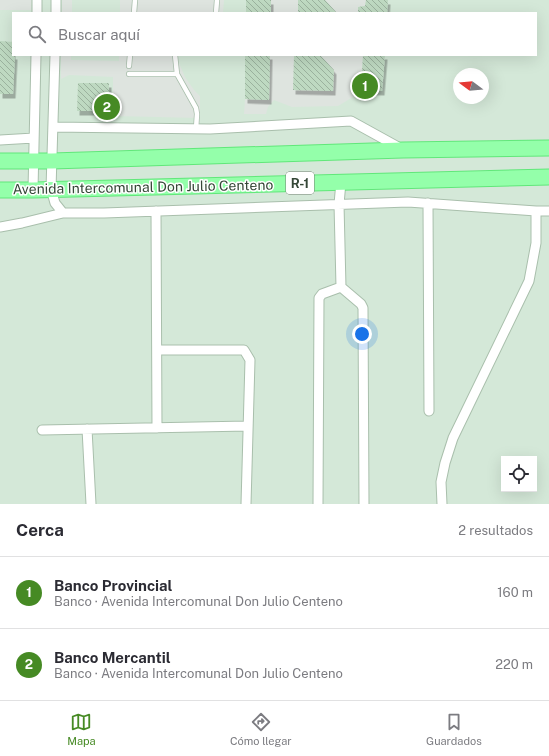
<!DOCTYPE html>
<html lang="es">
<head>
<meta charset="utf-8">
<style>
  body { margin:0; font-family:"Public Sans",sans-serif; background:#f7f7f7; color:#2b2b33 }
  .controls { position:absolute; right:12px; bottom:12px; display:grid; overflow:hidden; border-radius:0px; box-shadow:0 4px 16px #0002 }
  .controls button { width:36px; height:36px; display:grid; place-items:center; padding:0; border:0; border-bottom:1px solid #e1e1e2; background:#fff; color:#2b2b33; font:20px sans-serif }
  .compass { position:absolute; left:453px; top:68px; width:36px; height:36px; border-radius:50%; background:#fff; box-shadow:0 4px 16px #0002; rotate:286deg }
  .you { position:absolute; left:362px; top:334px; width:14px; height:14px; margin:-10px; border:3px solid #fff; border-radius:50%; background:#1a73e8; box-shadow:0 0 0 6px #1a73e833 }
  .badge { display:grid; place-items:center; width:26px; height:26px; border-radius:50%; background:#468a24; color:#fff; font-size:13px; font-weight:700 }
  .pin { position:absolute; translate:-50% -50%; border:2px solid #fff; box-shadow:0 1px 4px #0006 }
  .list { margin:0; padding:0; list-style:none }
  h2 { display:flex; justify-content:space-between; align-items:center; height:52px; margin:0; padding:0 16px; font-size:17px }
  h2 small { font-size:13px; font-weight:400; color:#7c7c81 }
  .list li { display:grid; grid-template-columns:26px 1fr auto; gap:12px; align-items:center; box-sizing:border-box; height:72px; padding:0 16px; border-top:1px solid #e1e1e2 }
  .list b { display:block; font-size:15px; white-space:nowrap }
  .list p { margin:0; font-size:13px; white-space:nowrap; color:#7c7c81 }
  .list em { font-size:13px; font-style:normal; color:#7c7c81 }
  .icon { flex:none; width:22px; height:22px; fill:none; stroke:currentColor; stroke-width:2; stroke-linecap:round; stroke-linejoin:round }
  .map { position:relative; flex:none; width:549px; height:504px; overflow:hidden }
  .search { position:absolute; background:#fff; box-shadow:0 4px 16px #0002; left:12px; right:12px; top:12px; height:44px; display:flex; align-items:center; gap:10px; box-sizing:border-box; padding:0 14px; border-radius:0px; color:#7c7c81; font-size:15px }
  .sheet { height:196px; background:#fff }
  nav { display:flex; justify-content:space-around; align-items:center; box-sizing:border-box; height:56px; border-top:1px solid #e1e1e2; background:#fff; font-size:11px; color:#7c7c81 }
  nav a { display:grid; justify-items:center; gap:2px }
  nav .on { color:#468a24 }
  .map>svg:first-child { display:block }
  .residential { fill:#d4e8d8; fill-rule:evenodd }
  .parking { fill:#dee4df }
  .building { fill:url(#building-back-hatch); filter:url(#shadow) }
  .lines { fill:none; stroke-linecap:round; stroke-linejoin:round }
  .service-casing { stroke:#a9bfac; stroke-width:6 }
  .minor-casing { stroke:#a9bfac; stroke-width:11 }
  .primary-casing { stroke:#61e77a; stroke-width:17 }
  .service { stroke:#fff; stroke-width:4.5 }
  .minor { stroke:#fff; stroke-width:9 }
  .primary { stroke:#94ffaa; stroke-width:15 }
  .labels { text-anchor:middle; stroke-width:3; stroke-linejoin:round; paint-order:stroke }
  .shield { fill:#fff; stroke:#727e73; stroke-width:1 }
  .shield-label { font-size:13px; font-weight:bold; fill:#354737 }
  .street-label { font-size:14px; fill:#354737; stroke:#fff }
</style>
</head>
<body>
<div class="map">
<svg width="549" height="504" viewBox="0 0 549 504">
  <defs>
    <pattern id="building-back-hatch" width="6" height="6" patternUnits="userSpaceOnUse"><rect width="6" height="6" fill="#bed9c1"/><path d="M-1 5l2 2M0 0l6 6M5-1l2 2" fill="none" stroke="#9bb29e"/></pattern>
    <filter id="shadow"><feDropShadow dx="2.5" dy="4.5" stdDeviation="0" flood-color="#0004"/></filter>
  </defs>
  <rect width="100%" height="100%" fill="#e6f4e9"/>
  <path class="residential" d="M0 0H549V504H0ZM13 13H536V55H13ZM459 74H483V98H459ZM504 459H534V489H504Z"/>
  <path class="parking" d="M0 0H32L31 10H0Z
    M62 0H72V13H62Z
    M120 0H224L223 13H120Z
    M271 0H366L365 6 358 7V13H271Z
    M61 55H71V60L119 61V55H177L179 63 185 77 194 90 200 96V118L113 116V77L69 75 61 79Z
    M270 55H363L361 90 358 94 338 106 292 107 274 100 268 107 266 114H244L245 99 269 100Z"/>
  <path class="building" d="M246 0H271V13H246Z
    M298 0H325L337 13H298Z
    M366 0H388L387 13H358V7L365 6Z
    M0 41 13 42V55H15L13 94H0Z
    M245 55H270L269 100 245 99Z
    M294 55H320L334 70 333 91 293 90Z
    M363 55H385L382 91 361 90Z
    M78 83H109V111H77Z"/>
  <g class="lines">
    <g class="service-casing">
      <path id="service" d="M134 13 135 0
        M216 13 217 0
        M129 66 130 55
        M129 74H177L175 55
        M177 74 196 108 197 114 196 129"/>
    </g>
    <g class="minor-casing">
      <path id="minor" d="M37 13V0
        M56 13V0
        M55 55 51 189 55 203 63 213
        M53 127 210 129 351 121 400 148
        M0 140 34 138
        M341 182 339 204 341 287 361 304 363 308 364 504
        M33 190 36 55
        M428 203 429 411
        M156 211 157 428
        M0 227 22 223 63 213H104L408 202 536 211H549
        M157 350H244L250 360 246 504
        M87 429 91 504
        M42 430 248 426
        M318 504 319 298 322 294 341 287
        M442 504 441 482 445 463 453 438 529 281 536 243V211"/>
    </g>
    <g class="primary-casing">
      <path id="primary" d="M0 161H52L403 150 549 148
        M0 190H33L549 177"/>
    </g>
    <use href="#service" class="service"/>
    <use href="#minor" class="minor"/>
    <use href="#primary" class="primary"/>
  </g>
  <g class="labels">
    <rect class="shield" x="286" y="172" width="28" height="22" rx="3"/>
    <g class="shield-label">
      <text x="300" y="188">R-1</text>
    </g>
    <g class="street-label">
      <text transform="translate(143 187) rotate(-1)" y="5">Avenida Intercomunal Don Julio Centeno</text>
    </g>
  </g>
</svg>
<div class="controls">
<button><svg class="icon" aria-label="locate" viewBox="0 0 24 24"><circle cx="12" cy="12" r="6"/><path d="M12 2v4M12 18v4M2 12h4M18 12h4"/></svg></button>
</div>
<svg class="compass" viewBox="-18 -18 36 36"><path d="M0-13l5 13h-10z" fill="#e53935"/><path d="M0 13l5-13h-10z" fill="#7c7c81"/></svg>
<div class="you"></div>
<div class="pin badge" style="left:365px;top:86px">1</div>
<div class="pin badge" style="left:107px;top:107px">2</div>
<div class="search"><svg class="icon" aria-label="search" viewBox="0 0 24 24"><circle cx="10" cy="10" r="6"/><path d="M15 15l6 6"/></svg>Buscar aquí</div>
</div>
<section class="sheet">
<h2>Cerca<small>2 resultados</small></h2>
<ul class="list">
<li><span class="badge">1</span><div><b>Banco Provincial</b><p>Banco · Avenida Intercomunal Don Julio Centeno</p></div><em>160 m</em></li>
<li><span class="badge">2</span><div><b>Banco Mercantil</b><p>Banco · Avenida Intercomunal Don Julio Centeno</p></div><em>220 m</em></li>
</ul>
</section>
<nav>
<a class="on"><svg class="icon" aria-label="map" viewBox="0 0 24 24"><path d="M3 6l6-2 6 2 6-2v14l-6 2-6-2-6 2zM9 4v14M15 6v14"/></svg>Mapa</a>
<a><svg class="icon" aria-label="directions" viewBox="0 0 24 24"><path d="M12 3l9 9-9 9-9-9zM9 14v-3h6M13 9l2 2-2 2"/></svg>Cómo llegar</a>
<a><svg class="icon" aria-label="saved" viewBox="0 0 24 24"><path d="M7 4h10v16l-5-4-5 4z"/></svg>Guardados</a>
</nav>
</body>
</html>
